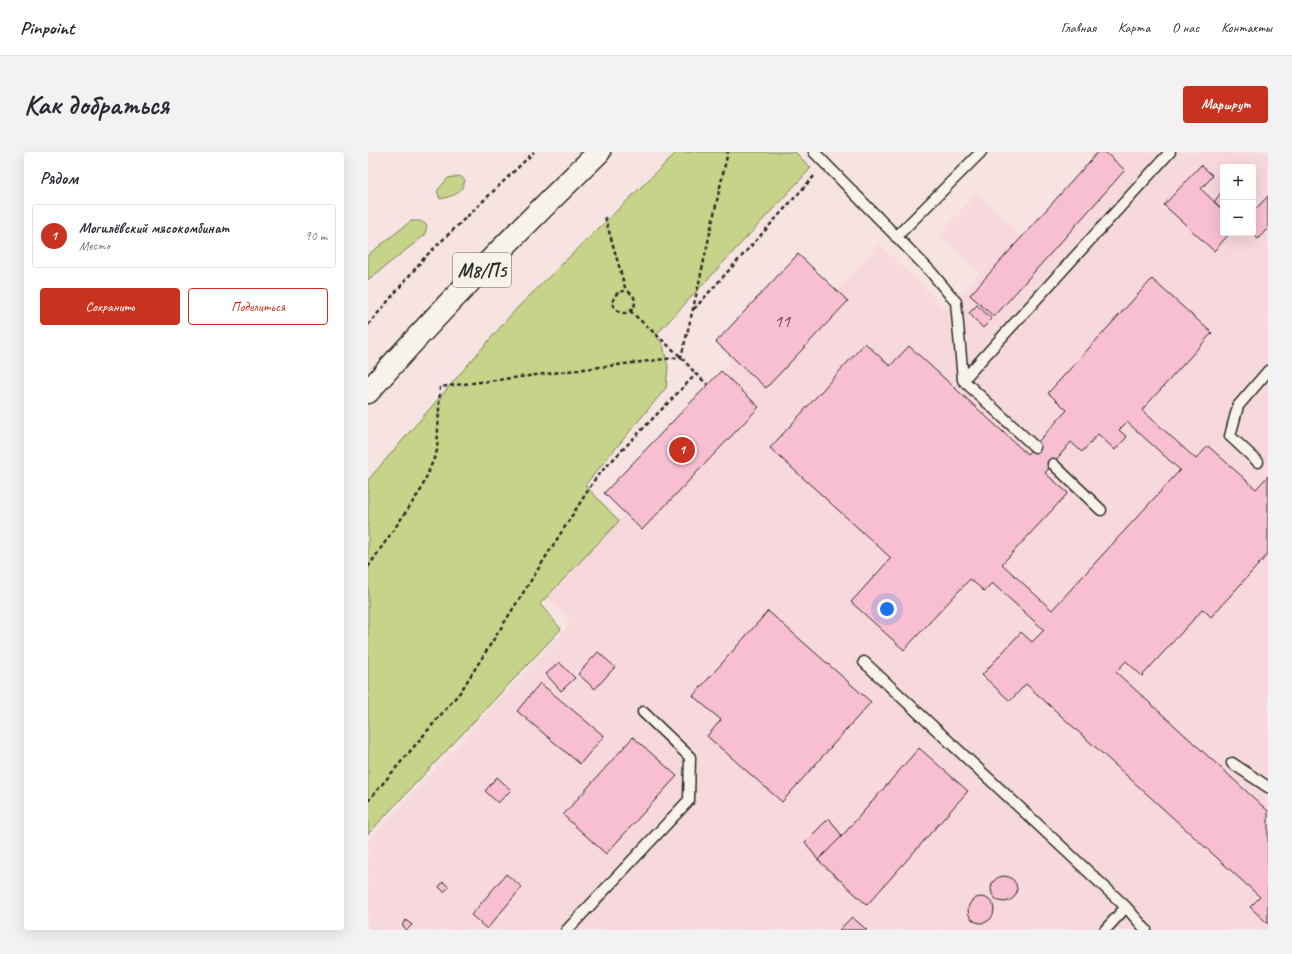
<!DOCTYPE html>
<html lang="ru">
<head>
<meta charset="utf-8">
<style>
  body { margin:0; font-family:Caveat,sans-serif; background:#f2f2f3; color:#2b2b33 }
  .controls { position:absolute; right:12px; top:12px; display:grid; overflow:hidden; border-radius:4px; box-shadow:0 4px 16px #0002 }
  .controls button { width:36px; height:36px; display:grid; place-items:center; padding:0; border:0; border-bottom:1px solid #e1e1e2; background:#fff; color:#2b2b33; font:20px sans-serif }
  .you { position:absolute; left:519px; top:457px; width:14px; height:14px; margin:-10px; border:3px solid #fff; border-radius:50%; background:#1a73e8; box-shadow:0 0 0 6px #1a73e833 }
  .badge { display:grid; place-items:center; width:26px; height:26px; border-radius:50%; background:#c8321e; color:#fff; font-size:13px; font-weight:700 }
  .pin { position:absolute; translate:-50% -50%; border:2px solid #fff; box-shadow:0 1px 4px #0006 }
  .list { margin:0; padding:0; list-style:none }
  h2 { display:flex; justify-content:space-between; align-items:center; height:52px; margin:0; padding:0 16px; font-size:17px }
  h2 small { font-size:13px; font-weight:400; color:#7c7c81 }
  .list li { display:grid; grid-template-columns:26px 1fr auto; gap:12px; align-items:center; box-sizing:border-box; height:64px; margin:0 8px 8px; padding:0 8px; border:1px solid #e1e1e2; border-radius:4px }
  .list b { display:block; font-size:15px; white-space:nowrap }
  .list p { margin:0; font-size:13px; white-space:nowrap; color:#7c7c81 }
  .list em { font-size:13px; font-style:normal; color:#7c7c81 }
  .actions { display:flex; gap:8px; padding:12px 16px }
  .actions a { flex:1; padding:9px 0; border:1px solid #c8321e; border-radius:4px; text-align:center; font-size:14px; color:#c8321e }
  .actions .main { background:#c8321e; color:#fff }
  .map { position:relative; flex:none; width:900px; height:778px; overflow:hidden; border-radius:4px }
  header { display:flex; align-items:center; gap:24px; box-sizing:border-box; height:56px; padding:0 20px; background:#fff; border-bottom:1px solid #e1e1e2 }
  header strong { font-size:19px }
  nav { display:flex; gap:22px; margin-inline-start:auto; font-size:14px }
  .intro { display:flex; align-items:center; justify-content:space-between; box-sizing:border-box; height:96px; padding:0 24px }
  h1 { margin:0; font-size:28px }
  .button { padding:10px 18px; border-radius:4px; background:#c8321e; color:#fff; font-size:14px; font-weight:700 }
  main { display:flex; gap:24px; padding:0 24px }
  aside { flex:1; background:#fff; border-radius:4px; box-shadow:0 4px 16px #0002 }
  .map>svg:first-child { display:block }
  .built { fill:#f7d8dc; fill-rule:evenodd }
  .green { fill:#c5d488; stroke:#78805a }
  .building { fill:#f8bed1; stroke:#2b2b2b; fill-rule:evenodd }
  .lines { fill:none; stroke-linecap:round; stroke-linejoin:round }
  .lane-casing { stroke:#2b2b2b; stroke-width:13 }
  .primary-casing { stroke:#2b2b2b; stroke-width:25 }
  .path { stroke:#2b2b2b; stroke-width:2.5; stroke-dasharray:4 3; stroke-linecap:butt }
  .lane { stroke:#f7f3e8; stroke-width:10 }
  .primary { stroke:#f7f3e8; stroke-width:22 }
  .labels { text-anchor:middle; stroke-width:3; stroke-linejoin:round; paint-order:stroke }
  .number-label { font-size:18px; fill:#5e5054 }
  .shield { fill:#f7f3e8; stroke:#686764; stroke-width:1 }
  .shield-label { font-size:19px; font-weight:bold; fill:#2b2b2b }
</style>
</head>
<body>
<header>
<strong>Pinpoint</strong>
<nav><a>Главная</a><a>Карта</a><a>О нас</a><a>Контакты</a></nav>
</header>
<div class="intro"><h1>Как добраться</h1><a class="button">Маршрут</a></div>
<main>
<aside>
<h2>Рядом<small></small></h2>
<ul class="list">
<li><span class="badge">1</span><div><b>Могилёвский мясокомбинат</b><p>Место</p></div><em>90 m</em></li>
</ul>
<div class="actions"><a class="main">Сохранить</a><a>Поделиться</a></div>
</aside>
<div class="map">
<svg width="900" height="778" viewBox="0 0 900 778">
  <rect width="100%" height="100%" fill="#f7e3e1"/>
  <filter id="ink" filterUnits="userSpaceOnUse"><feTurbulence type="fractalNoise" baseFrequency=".025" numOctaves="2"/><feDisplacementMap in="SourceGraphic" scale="8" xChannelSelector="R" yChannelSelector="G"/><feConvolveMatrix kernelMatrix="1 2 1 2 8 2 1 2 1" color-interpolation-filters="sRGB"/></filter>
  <g filter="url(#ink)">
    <path class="built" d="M721 0H900V778H0V690L203 471 180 446 257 361 236 341 365 206 430 102 469 139 511 92 578 158 588 150 612 120 572 83 609 41 653 85 725 5ZM855 15H885V81H855Z"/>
    <path class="green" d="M309 0H427L443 16 288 183 295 193 300 215 298 236 217 333 251 369 172 452 193 477 0 682V328L149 156Z
      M92 24 97 28C94 42 85 44 72 47L69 39 80 26Z
      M43 69H52L59 73 57 83 0 128V103Z"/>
    <path class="building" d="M730 0H737L757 18 626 165 602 143Z
      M833 13 845 24 833 37 855 58V81H862L846 99 796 53Z
      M855 38V58L846 50Z
      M900 44V76L890 87 884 81H885V60Z
      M430 102 480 149 398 236 348 190Z
      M784 127 844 181 774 258 828 307 840 294 888 337 900 324V402L843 465 835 457 774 524 758 509 748 520 900 659V772L882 755 892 745 658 532 642 549 614 523 653 480 664 490 676 478 624 431 616 439 602 427 536 498 483 450 523 406 402 296 497 191 522 214 541 194 659 302 699 258 680 241ZM759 270 812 318 684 458 634 412 700 341 677 321 703 290 714 300 730 282 747 298 759 285 751 278Z
      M609 153 624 167 615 176 601 161Z
      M353 219 391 255 274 378 236 341Z
      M400 459 503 550 414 650 339 584 353 568 325 544Z
      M230 500 247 515 227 537 210 522Z
      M191 510 207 526 193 539 178 522Z
      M172 531 236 584 212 612 149 559Z
      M265 585 309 624 238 702 195 663Z
      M551 596 600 639 499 753 450 708 474 684Z
      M129 625 143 638 130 651 117 639Z
      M461 666 474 684 450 708 437 690Z
      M138 722 154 735 119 777 103 763Z
      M623 737a13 13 0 1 1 26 0a13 13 0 1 1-26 0Z
      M75 730 81 735 76 740 71 735Z
      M600 758a13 13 0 1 1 26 0a13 13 0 1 1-26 0Z
      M484 765 499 778H471Z
      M38 768 44 773 39 778 34 773Z"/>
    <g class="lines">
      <g class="lane-casing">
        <path id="lane" d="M446 0 563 120 588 150 595 228 667 295
          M528 85 613 0
          M595 228 802 0
          M890 310 862 284 870 254 900 219
          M685 312 733 358
          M496 510 758 755 778 778
          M864 611 900 635
          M199 778 321 648 322 605 275 560
          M737 778 758 755"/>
      </g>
      <g class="primary-casing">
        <path id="primary" d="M0 240C73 156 152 77 231 0"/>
      </g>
      <path class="path" d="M237 65 258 139
        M245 150a11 11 0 1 1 22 0a11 11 0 1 1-22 0Z
        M326 157 448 22
        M262 159 313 205 328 222 340 233
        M0 173 57 105 166 0
        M0 415 53 338 69 299 72 235 313 205C331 137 344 68 360 0
        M0 649 93 539 229 324 328 222"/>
      <use href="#lane" class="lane"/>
      <use href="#primary" class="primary"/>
    </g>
  </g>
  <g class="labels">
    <g class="number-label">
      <text x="414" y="175">11</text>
    </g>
    <rect class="shield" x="85" y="101" width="58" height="34" rx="3"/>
    <g class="shield-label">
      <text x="114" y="125">М8/П5</text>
    </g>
  </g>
</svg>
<div class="controls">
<button>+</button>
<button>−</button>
</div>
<div class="you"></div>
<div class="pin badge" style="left:314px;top:298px">1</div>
</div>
</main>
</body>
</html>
